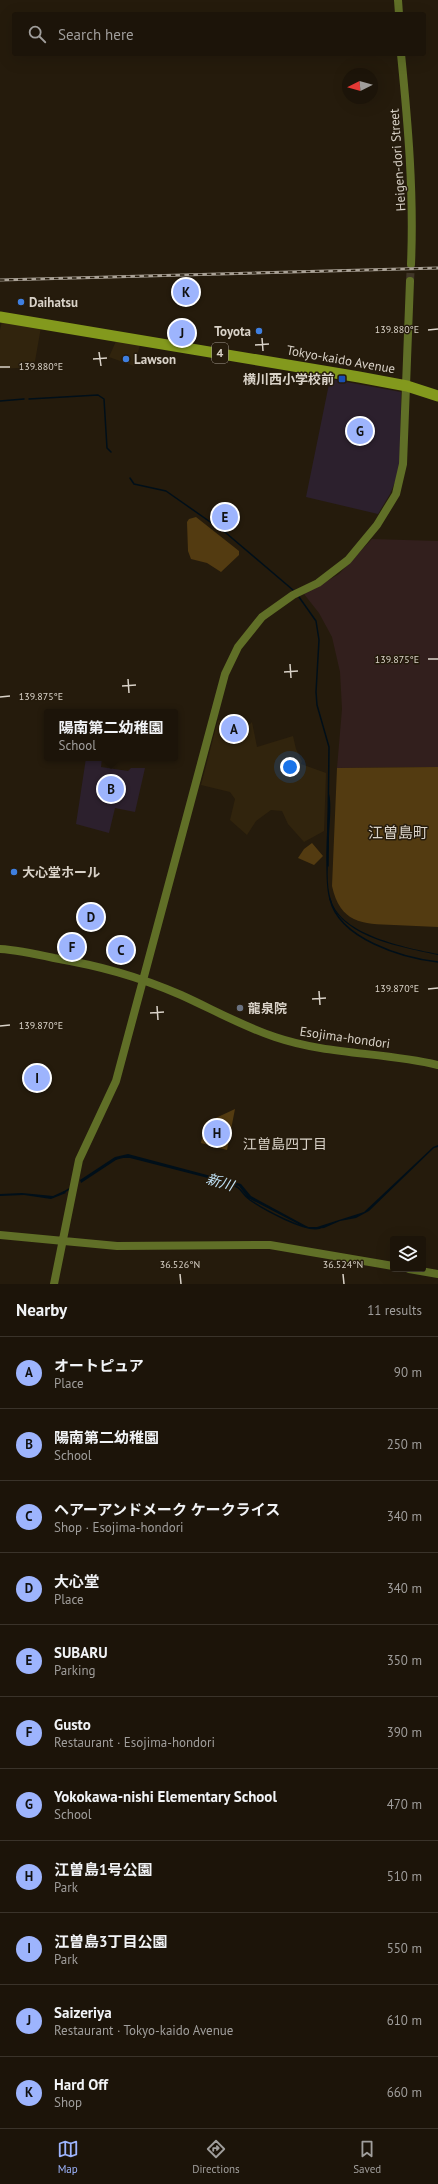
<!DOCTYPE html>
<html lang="en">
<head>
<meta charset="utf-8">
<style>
  body { margin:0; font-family:"PT Sans","Noto Sans JP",sans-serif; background:#292117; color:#f1f3f6 }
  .controls { position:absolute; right:12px; bottom:12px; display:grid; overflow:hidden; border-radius:4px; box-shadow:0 4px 16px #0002 }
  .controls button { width:36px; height:36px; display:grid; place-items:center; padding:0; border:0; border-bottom:1px solid #3a332a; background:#1c1409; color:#f1f3f6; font:20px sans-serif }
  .compass { position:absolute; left:342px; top:68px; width:36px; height:36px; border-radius:50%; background:#1c1409; box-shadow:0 4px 16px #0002; rotate:265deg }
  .you { position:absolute; left:290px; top:767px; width:14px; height:14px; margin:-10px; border:3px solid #fff; border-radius:50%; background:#1a73e8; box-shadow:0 0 0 6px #1a73e833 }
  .badge { display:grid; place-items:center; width:26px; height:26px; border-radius:50%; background:#9db4fd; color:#111; font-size:13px; font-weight:700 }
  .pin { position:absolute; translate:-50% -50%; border:2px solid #fff; box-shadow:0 1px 4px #0006 }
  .popup { position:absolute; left:44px; top:709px; width:134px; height:52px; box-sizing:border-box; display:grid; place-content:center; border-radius:4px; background:#1c1409; filter:drop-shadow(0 1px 3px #0005); font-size:13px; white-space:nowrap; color:#a09e9c }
  .popup b { font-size:15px; color:#f1f3f6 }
  .popup::after { content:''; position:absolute; left:50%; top:100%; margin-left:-8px; border:8px solid transparent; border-top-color:#1c1409 }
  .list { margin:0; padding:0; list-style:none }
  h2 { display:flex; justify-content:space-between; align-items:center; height:52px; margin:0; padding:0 16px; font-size:17px }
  h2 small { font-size:13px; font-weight:400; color:#a09e9c }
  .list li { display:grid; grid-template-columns:26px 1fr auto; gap:12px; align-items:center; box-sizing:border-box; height:72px; padding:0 16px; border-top:1px solid #3a332a }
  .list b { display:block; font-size:15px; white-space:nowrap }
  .list p { margin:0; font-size:13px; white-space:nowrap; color:#a09e9c }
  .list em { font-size:13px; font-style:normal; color:#a09e9c }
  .icon { flex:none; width:22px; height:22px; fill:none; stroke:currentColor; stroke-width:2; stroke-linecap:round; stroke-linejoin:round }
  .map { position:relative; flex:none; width:438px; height:1284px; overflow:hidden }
  .search { position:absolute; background:#1c1409; box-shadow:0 4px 16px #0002; left:12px; right:12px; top:12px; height:44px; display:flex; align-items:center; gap:10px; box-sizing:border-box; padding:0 14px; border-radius:4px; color:#a09e9c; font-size:15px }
  .sheet { height:844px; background:#1c1409 }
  nav { display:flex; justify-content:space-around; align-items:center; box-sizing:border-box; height:56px; border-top:1px solid #3a332a; background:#1c1409; font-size:11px; color:#a09e9c }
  nav a { display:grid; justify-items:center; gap:2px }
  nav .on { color:#9db4fd }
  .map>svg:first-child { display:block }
  .built { fill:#31240d }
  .industrial { fill:#321f1d }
  .education { fill:#2c202d }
  .green { fill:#533b11 }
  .water { fill:#000f19 }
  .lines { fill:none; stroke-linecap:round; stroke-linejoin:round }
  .stream { stroke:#000f19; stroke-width:1.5 }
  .secondary-tunnel { stroke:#403628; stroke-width:8; stroke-dasharray:8 4; stroke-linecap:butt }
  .secondary { stroke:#606f27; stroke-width:8 }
  .highway { stroke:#83991d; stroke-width:11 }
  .rail-casing { stroke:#aaa297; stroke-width:3 }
  .rail { stroke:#251b0c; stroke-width:1.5; stroke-dasharray:4.5; stroke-linecap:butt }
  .ticks { fill:none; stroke:#d9d2c8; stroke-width:1.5 }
  .shop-dot { fill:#3f7fe0; stroke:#251b0c; stroke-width:1.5 }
  .transit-dot { fill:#1a4fb4; stroke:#251b0c; stroke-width:1.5 }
  .worship-dot { fill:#6b7280; stroke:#251b0c; stroke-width:1.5 }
  .labels { text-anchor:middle; stroke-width:3; stroke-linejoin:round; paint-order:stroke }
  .shield { fill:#251b0c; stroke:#a39b90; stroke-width:1 }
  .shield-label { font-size:12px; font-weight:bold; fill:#d9d2c8 }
  .street-label { font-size:13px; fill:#d9d2c8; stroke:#251b0c }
  .poi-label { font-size:13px; font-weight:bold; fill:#d9d2c8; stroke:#251b0c; text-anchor:start }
  .neighbourhood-label { font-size:14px; fill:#d9d2c8; stroke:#251b0c }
  .water-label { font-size:14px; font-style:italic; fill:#c2e4f9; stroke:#251b0c }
  .quarter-label { font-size:15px; fill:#d9d2c8; stroke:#251b0c }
  .ticks-label { font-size:10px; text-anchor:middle; fill:#d9d2c8; stroke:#251b0c; stroke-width:3; stroke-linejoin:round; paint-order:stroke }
</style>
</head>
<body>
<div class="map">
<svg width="438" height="1284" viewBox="0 0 438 1284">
  <rect width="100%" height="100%" fill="#251b0c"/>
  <path class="built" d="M2 321 41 327 34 367 0 369V330Z
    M117 339 140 345 134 366 109 357Z
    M218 720 250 724 252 722 257 747 293 736 296 749 302 761 301 764 326 773 324 831 304 842 288 824 282 811 271 810 256 821 247 835 230 820 235 799 230 792 201 785Z"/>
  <path class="industrial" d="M372 539 438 541V767L337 768 342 709 340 672 332 637 319 613 304 594 339 574Z"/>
  <path class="education" d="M330 379 401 392 400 470 390 494 378 514 306 497Z
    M86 758H102L101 767 128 771 131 768H145L135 812 115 808 109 833 76 824Z"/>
  <path class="green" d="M196 517 239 551V555L221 572 207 563 191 559 188 551 187 522 189 519Z
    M438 767V927C423 926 409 926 394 925 362 924 340 923 332 886L337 768Z
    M312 843 323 856 314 865 298 858 304 849Z
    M34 1071 44 1077 40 1085 30 1079Z
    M235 1109 227 1150 201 1143 205 1123Z"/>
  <path class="water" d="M329 794C332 803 329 828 329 839 329 858 325 881 331 900 341 935 407 948 438 954V955C403 947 345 939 330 901 323 883 328 817 329 794Z
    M438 1145V1147L434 1148 369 1211 356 1218 340 1221 324 1228 314 1229 304 1227 248 1198 239 1186 130 1158H119L81 1183 80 1180 115 1157 128 1154 241 1184 251 1196 308 1227H317L364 1212 433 1147Z
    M64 1191 66 1193 51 1199 24 1195 0 1196V1194L22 1193 53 1196Z"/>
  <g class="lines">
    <path class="stream" d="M29 399 98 395 104 399 107 448 111 452
      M0 401 24 399
      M130 478 134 484 166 491 226 533 293 590
      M299 597 316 621 319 640 316 692 317 705 329 747 328 829
      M328 866V837
      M330 899C339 939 403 958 438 962
      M116 1159 124 1157
      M226 1183C245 1188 238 1191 250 1200 263 1209 306 1233 320 1228
      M64 1192 71 1188"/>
    <path class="secondary-tunnel" d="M410 281 411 264"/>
    <path class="secondary" d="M398 0 399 14
      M401 54C408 124 414 193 411 264
      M0 949C18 950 36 954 54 958 100 966 137 976 181 995 212 1009 242 1026 275 1037 328 1055 384 1052 438 1065
      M0 1235 117 1246 270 1245 393 1266
      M409 1269 438 1274
      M54 1284 79 1160 116 1081 225 674 238 647 262 617 293 595 318 583 348 560 377 525 396 494 403 464 410 281"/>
    <path class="highway" d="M0 317 359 377 407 386 438 396"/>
    <g class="rail-casing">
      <path id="rail" d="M0 280 438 268"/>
    </g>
    <use href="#rail" class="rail"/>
  </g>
  <path class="ticks" d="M428 330 438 329M262 338 263 351M255 345 269 344M99 352 101 366M93 359 107 358M0 367H10M428 659H438M290 664 291 678M284 672 298 671M128 679 129 693M122 686 136 685M0 697 10 696M428 989 438 988M319 991 320 1005M312 999 326 998M157 1006 158 1020M150 1013 164 1012M0 1026 10 1025M180 1274 181 1284M343 1274 344 1284"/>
  <g class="shop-dot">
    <circle cx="21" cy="302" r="4"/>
    <circle cx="259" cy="331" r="4"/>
    <circle cx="126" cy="359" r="4"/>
    <circle cx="14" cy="872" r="4"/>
  </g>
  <rect class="transit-dot" x="338" y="375" width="8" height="8" rx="2"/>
  <circle class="worship-dot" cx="240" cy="1008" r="4"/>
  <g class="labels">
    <rect class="shield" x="212" y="343" width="16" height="20" rx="3"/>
    <g class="shield-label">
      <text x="220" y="357">4</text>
    </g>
    <g class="street-label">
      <text transform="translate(397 160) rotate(-94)" y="5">Heigen-dori Street</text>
      <text transform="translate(341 359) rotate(10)" y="5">Tokyo-kaido Avenue</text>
      <text transform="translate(345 1037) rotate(8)" y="5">Esojima-hondori</text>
    </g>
    <g class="poi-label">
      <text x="29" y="307">Daihatsu</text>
      <text x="251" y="336" text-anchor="end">Toyota</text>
      <text x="134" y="364">Lawson</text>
      <text x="334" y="384" text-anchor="end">横川西小学校前</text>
      <text x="22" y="877">大心堂ホール</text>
      <text x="248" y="1013">龍泉院</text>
    </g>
    <g class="neighbourhood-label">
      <text x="285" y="1149">江曽島四丁目</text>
    </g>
    <g class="water-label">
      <text transform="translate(220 1182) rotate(17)" y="5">新川</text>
    </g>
    <g class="quarter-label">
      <text x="398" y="838">江曽島町</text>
    </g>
  </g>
  <g class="ticks-label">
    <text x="397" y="333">139.880°E</text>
    <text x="41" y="370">139.880°E</text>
    <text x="397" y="663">139.875°E</text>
    <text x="41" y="700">139.875°E</text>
    <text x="397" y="992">139.870°E</text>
    <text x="41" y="1029">139.870°E</text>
    <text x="180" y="1268">36.526°N</text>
    <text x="343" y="1268">36.524°N</text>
  </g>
</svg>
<div class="controls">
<button><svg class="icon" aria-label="layers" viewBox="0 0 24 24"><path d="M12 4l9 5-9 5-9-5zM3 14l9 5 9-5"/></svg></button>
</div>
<svg class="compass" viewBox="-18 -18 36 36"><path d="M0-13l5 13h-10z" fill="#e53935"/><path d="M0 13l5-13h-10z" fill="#a09e9c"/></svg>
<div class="you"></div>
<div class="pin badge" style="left:234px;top:729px">A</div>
<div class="pin badge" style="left:111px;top:789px">B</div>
<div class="popup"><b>陽南第二幼稚園</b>School</div>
<div class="pin badge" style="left:121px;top:950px">C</div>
<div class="pin badge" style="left:91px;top:917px">D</div>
<div class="pin badge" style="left:225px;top:517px">E</div>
<div class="pin badge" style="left:72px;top:947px">F</div>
<div class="pin badge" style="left:360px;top:431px">G</div>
<div class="pin badge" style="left:217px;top:1133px">H</div>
<div class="pin badge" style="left:37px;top:1078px">I</div>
<div class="pin badge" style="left:182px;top:333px">J</div>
<div class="pin badge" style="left:186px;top:292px">K</div>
<div class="search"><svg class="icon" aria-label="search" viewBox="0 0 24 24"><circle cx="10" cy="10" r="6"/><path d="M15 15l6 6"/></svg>Search here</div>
</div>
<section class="sheet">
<h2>Nearby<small>11 results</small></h2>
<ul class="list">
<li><span class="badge">A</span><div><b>オートピュア</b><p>Place</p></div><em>90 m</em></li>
<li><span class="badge">B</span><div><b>陽南第二幼稚園</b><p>School</p></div><em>250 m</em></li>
<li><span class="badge">C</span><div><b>ヘアーアンドメーク ケークライス</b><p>Shop · Esojima-hondori</p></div><em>340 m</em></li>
<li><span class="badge">D</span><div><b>大心堂</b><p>Place</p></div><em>340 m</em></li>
<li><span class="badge">E</span><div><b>SUBARU</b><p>Parking</p></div><em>350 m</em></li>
<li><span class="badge">F</span><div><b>Gusto</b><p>Restaurant · Esojima-hondori</p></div><em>390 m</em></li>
<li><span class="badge">G</span><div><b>Yokokawa-nishi Elementary School</b><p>School</p></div><em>470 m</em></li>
<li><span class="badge">H</span><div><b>江曽島1号公園</b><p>Park</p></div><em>510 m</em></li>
<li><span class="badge">I</span><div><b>江曽島3丁目公園</b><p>Park</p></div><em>550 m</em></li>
<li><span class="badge">J</span><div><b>Saizeriya</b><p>Restaurant · Tokyo-kaido Avenue</p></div><em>610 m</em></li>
<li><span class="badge">K</span><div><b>Hard Off</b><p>Shop</p></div><em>660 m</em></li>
</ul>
</section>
<nav>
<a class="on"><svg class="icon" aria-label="map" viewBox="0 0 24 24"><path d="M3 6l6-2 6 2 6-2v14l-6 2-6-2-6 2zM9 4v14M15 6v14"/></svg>Map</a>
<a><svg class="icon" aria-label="directions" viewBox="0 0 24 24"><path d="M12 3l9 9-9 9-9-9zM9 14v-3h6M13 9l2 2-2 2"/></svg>Directions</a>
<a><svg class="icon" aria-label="saved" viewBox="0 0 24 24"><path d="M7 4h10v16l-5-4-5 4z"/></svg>Saved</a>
</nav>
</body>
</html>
